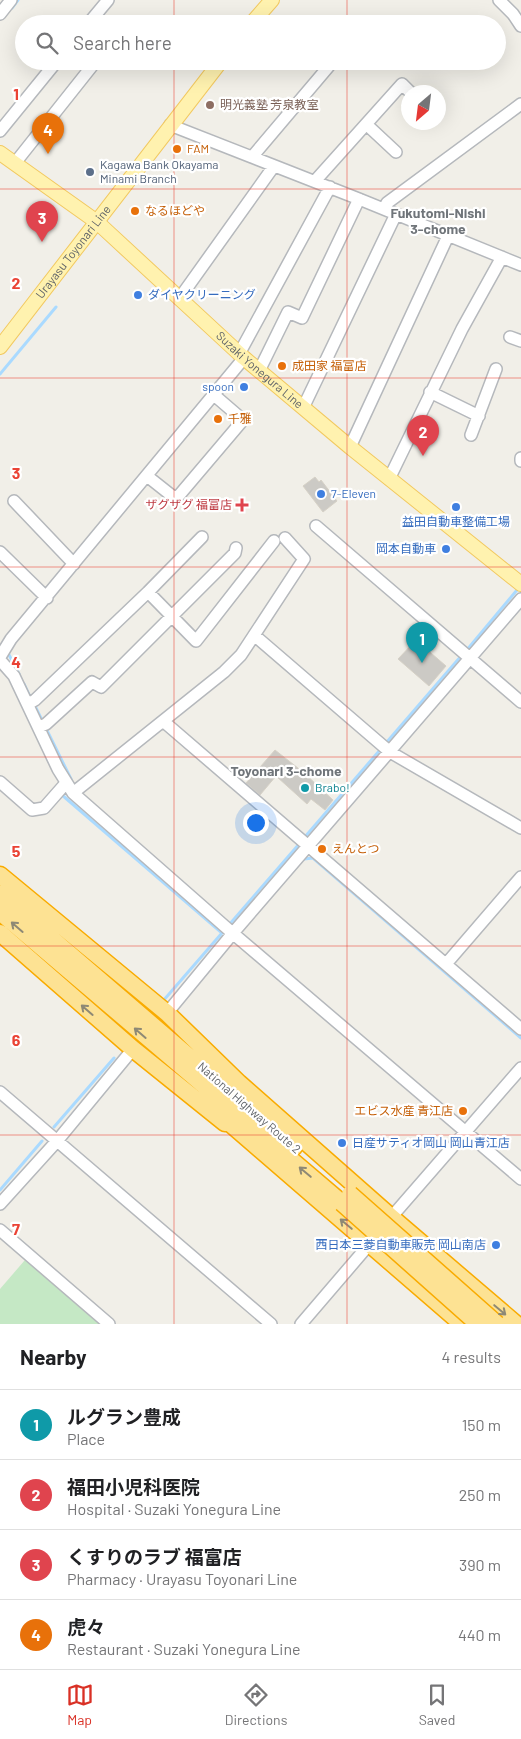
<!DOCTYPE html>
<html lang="en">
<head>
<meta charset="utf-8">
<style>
  body { margin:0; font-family:Barlow,"Noto Sans JP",sans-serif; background:#f2f2f2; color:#202124 }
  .compass { position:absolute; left:401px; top:85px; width:45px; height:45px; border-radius:50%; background:#fff; box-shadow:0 5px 20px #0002; rotate:208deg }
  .you { position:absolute; left:255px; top:822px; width:18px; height:18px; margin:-12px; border:4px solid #fff; border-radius:50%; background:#1a73e8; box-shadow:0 0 0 8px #1a73e833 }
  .badge { display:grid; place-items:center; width:32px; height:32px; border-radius:50%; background:#d93025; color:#fff; font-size:16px; font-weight:700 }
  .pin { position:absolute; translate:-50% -41px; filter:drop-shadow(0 1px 2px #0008) }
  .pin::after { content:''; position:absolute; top:26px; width:18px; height:15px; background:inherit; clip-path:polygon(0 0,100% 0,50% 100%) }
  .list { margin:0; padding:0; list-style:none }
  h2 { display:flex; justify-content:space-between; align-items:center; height:65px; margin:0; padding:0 20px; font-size:21px }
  h2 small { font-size:16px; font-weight:400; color:#757577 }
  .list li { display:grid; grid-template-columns:32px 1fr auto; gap:15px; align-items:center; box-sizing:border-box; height:70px; padding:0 20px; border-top:1px solid #e0e0e0 }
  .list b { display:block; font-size:19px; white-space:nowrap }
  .list p { margin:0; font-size:16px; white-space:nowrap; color:#757577 }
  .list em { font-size:16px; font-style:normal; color:#757577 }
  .icon { flex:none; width:28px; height:28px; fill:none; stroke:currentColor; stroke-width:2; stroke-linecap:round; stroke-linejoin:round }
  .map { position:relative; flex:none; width:521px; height:1324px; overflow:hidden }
  .search { position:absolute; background:#fff; box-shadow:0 5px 20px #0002; left:15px; right:15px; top:15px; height:55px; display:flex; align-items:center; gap:12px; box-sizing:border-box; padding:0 18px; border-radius:28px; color:#757577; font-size:19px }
  .sheet { height:345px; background:#fff }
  nav { display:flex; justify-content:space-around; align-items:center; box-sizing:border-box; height:70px; border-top:1px solid #e0e0e0; background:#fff; font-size:14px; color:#757577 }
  nav a { display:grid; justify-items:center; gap:2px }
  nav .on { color:#d93025 }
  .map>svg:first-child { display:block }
  .green { fill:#c5e8c5 }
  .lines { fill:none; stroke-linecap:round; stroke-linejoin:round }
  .stream { stroke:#aadaff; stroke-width:3 }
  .building { fill:#cccac5; stroke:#d6d1c6 }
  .minor-casing { stroke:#b5b8bc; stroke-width:14 }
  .major-casing { stroke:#f2c960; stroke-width:16 }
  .highway-casing { stroke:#f9ab00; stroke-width:19 }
  .minor { stroke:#fff; stroke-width:11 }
  .major { stroke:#fff2af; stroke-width:14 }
  .highway { stroke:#fde293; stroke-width:16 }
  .highway-bridge-casing { stroke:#f9ab00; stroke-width:19; stroke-linecap:butt }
  .highway-bridge { stroke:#fde293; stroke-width:16 }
  .oneway { stroke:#8e8975 }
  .grid { fill:none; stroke:#ea4335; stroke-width:1; stroke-opacity:0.55 }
  .education-dot { fill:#8d6e63; stroke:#fff; stroke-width:2 }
  .food-dot { fill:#e8710a; stroke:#fff; stroke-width:2 }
  .service-dot { fill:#5c6f8a; stroke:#fff; stroke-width:2 }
  .shop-dot { fill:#3f7fe0; stroke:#fff; stroke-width:2 }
  .health-dot { fill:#e0444e; stroke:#fff; stroke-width:2 }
  .culture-dot { fill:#0f9aa8; stroke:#fff; stroke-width:2 }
  .labels { text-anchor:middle; stroke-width:4.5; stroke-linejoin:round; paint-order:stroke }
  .education-label { font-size:12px; fill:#785e54; stroke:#fff; text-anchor:start }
  .food-label { font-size:12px; fill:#c56008; stroke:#fff; text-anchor:start }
  .service-label { font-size:12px; fill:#4e5e75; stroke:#fff; text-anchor:start }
  .street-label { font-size:12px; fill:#5f6368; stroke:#fff }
  .shop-label { font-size:12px; fill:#366cbe; stroke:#fff; text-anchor:start }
  .health-label { font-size:12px; fill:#be3a42; stroke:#fff; text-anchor:end }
  .culture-label { font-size:12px; fill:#0d838f; stroke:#fff; text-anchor:start }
  .neighbourhood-label { font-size:14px; font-weight:bold; fill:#70757a; stroke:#fff }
  .grid-label { font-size:16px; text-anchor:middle; font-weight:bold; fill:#ea4335; stroke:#fff; stroke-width:4.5; stroke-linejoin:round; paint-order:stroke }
</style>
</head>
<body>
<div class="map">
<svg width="521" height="1324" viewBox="0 0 521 1324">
  <rect width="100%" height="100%" fill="#f1efe8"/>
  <path class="green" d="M25 1260 99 1324H0V1289Z"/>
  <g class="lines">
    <path class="stream" d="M12 8 18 0
      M0 374 56 307
      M7 651 19 674
      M466 651 517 590
      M24 684 31 699
      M34 704 71 779
      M64 794 62 795 222 933
      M304 838 462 655
      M294 850 304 859 313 858 521 1038
      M163 1001 300 843
      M54 1127 114 1058
      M0 1190 42 1141"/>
  </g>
  <path class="building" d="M315 477 319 482 321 480 337 501 323 512 303 486Z
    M416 640 446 666 429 686 398 659Z
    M275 750 303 772 333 800 325 810 311 799 307 804 276 776 260 795 246 783Z"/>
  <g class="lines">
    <g class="minor-casing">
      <path id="minor" d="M499 0 513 14 521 26
        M0 14 11 0
        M88 24 108 0
        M366 124 396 152
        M170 125 359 199 521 265
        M0 131 57 61
        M252 157 329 66
        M15 163 96 61
        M315 181 402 84 410 92
        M384 209 387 203 521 104
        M179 299 274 166
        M510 337 521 341
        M239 354 330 187
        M259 371 288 312 302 318 359 199
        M430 392 479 416
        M303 408 396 214
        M471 435 496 369
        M350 447 448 236
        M521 458V461
        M147 476 176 499 243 420 214 395
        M389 479 462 329 502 257
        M14 501 74 564
        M316 526 521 702
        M0 552 47 598
        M148 592 196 641 274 541
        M254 635 390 752 521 828
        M0 657 11 639 244 358
        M0 660 14 676 58 769 73 793 229 930 521 1179
        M28 704 35 700 148 592 202 537
        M163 721 521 1029
        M39 727 46 724 92 682 101 687 235 553 236 548
        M0 782 32 810 44 808 66 783
        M73 793 224 672 241 655 304 559 285 538
        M446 964 521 877
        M167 1013 233 933 521 599
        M0 1092 271 1324
        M0 1204 57 1141 133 1049
        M388 1221 521 1068
        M0 1230 109 1324
        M301 1324 373 1240"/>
    </g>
    <g class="major-casing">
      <g id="major">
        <path d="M251 24 272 0"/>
        <path id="s1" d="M0 153 97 222 244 358 350 447 521 584"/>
        <path id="s2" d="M0 347 221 61"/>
      </g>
    </g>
    <g class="highway-casing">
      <path id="highway" d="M0 875 167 1013 239 1083 391 1217 516 1324
        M0 894 294 1147
        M0 912 342 1203
        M0 933 133 1049 225 1123
        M218 1113 462 1324"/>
    </g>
    <use href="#minor" class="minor"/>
    <use href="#major" class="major"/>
    <use href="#highway" class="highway"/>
    <g class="highway-bridge-casing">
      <path id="highway-bridge" d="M350 1194 497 1324
        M342 1203 478 1324"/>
    </g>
    <use href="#highway-bridge" class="highway-bridge"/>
  </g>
  <defs><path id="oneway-shaft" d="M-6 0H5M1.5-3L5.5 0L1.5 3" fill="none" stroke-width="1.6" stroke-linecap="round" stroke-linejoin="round" transform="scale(1.25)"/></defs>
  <g class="oneway">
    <use href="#oneway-shaft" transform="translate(17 927) rotate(-139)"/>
    <use href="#oneway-shaft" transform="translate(87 1010) rotate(-139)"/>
    <use href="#oneway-shaft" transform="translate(140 1033) rotate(-139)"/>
    <use href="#oneway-shaft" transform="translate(305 1172) rotate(-140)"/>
    <use href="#oneway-shaft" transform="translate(346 1224) rotate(-140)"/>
    <use href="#oneway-shaft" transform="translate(500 1310) rotate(40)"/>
  </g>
  <path class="grid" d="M174 0V24M347 0V24M174 61V1324M347 61V1324M0 189H521M0 378H521M0 567H521M0 757H521M0 946H521M0 1135H521"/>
  <circle class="education-dot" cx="210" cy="105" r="5"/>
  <g class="food-dot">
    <circle cx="177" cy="149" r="5"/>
    <circle cx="135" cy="211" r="5"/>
    <circle cx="282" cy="366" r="5"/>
    <circle cx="218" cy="419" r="5"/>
    <circle cx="322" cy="849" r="5"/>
    <circle cx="463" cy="1111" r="5"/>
  </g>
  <circle class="service-dot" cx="90" cy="172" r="5"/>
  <g class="shop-dot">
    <circle cx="138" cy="295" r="5"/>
    <circle cx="244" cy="387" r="5"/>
    <circle cx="321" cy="494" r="5"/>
    <circle cx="456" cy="507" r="5"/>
    <circle cx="446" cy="549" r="5"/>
    <circle cx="342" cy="1143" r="5"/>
    <circle cx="496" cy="1245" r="5"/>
  </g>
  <path class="health-dot" d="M239.5 497.5h5v5h5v5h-5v5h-5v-5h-5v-5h5z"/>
  <circle class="culture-dot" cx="305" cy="788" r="5"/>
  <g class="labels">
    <g class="education-label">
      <text x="220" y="109">明光義塾 芳泉教室</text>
    </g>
    <g class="food-label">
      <text x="187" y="153">FAM</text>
      <text x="145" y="215">なるほどや</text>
      <text x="292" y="370">成田家 福富店</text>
      <text x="228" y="423">千雅</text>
      <text x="332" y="853">えんとつ</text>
      <text x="453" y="1115" text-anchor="end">エビス水産 青江店</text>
    </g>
    <g class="service-label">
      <text x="100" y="169">Kagawa Bank Okayama<tspan x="100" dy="14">Minami Branch</tspan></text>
    </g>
    <g class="street-label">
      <text dy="4" stroke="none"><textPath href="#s2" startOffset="120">Urayasu Toyonari Line</textPath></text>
      <text dy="4" stroke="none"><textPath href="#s1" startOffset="339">Suzaki Yonegura Line</textPath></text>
      <text transform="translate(249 1108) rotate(41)" y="4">National Highway Route 2</text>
    </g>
    <g class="shop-label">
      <text x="148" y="299">ダイヤクリーニング</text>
      <text x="234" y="391" text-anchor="end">spoon</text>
      <text x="331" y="498">7-Eleven</text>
      <text x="456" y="526" text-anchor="middle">益田自動車整備工場</text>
      <text x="436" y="553" text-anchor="end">岡本自動車</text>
      <text x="352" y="1147">日産サティオ岡山 岡山青江店</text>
      <text x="486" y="1249" text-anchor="end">西日本三菱自動車販売 岡山南店</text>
    </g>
    <g class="health-label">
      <text x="232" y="509">ザグザグ 福富店</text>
    </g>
    <g class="culture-label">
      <text x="315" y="792">Brabo!</text>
    </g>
    <g class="neighbourhood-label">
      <text x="438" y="218">Fukutomi-Nishi<tspan x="438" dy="16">3-chome</tspan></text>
      <text x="286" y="776">Toyonari 3-chome</text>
    </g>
  </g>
  <g class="grid-label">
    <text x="16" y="100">1</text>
    <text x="16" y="289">2</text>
    <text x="16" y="479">3</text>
    <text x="16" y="668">4</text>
    <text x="16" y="857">5</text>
    <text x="16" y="1046">6</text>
    <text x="16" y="1235">7</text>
  </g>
</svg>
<svg class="compass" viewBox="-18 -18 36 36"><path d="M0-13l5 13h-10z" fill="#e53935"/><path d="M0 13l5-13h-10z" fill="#757577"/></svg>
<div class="you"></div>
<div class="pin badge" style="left:422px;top:663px;background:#0f9aa8">1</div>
<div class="pin badge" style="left:423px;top:456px;background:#e0444e">2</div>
<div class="pin badge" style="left:42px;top:242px;background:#e0444e">3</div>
<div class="pin badge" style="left:48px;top:154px;background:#e8710a">4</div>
<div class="search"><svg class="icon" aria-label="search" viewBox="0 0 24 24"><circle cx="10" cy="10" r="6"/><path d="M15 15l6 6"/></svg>Search here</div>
</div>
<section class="sheet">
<h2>Nearby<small>4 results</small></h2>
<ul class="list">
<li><span class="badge" style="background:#0f9aa8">1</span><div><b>ルグラン豊成</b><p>Place</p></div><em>150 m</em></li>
<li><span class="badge" style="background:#e0444e">2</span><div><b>福田小児科医院</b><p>Hospital · Suzaki Yonegura Line</p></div><em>250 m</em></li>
<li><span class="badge" style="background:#e0444e">3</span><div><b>くすりのラブ 福富店</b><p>Pharmacy · Urayasu Toyonari Line</p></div><em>390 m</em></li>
<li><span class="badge" style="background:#e8710a">4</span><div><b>虎々</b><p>Restaurant · Suzaki Yonegura Line</p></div><em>440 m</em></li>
</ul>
</section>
<nav>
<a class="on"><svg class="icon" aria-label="map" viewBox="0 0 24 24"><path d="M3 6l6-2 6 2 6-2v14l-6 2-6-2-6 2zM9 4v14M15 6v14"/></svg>Map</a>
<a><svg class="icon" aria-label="directions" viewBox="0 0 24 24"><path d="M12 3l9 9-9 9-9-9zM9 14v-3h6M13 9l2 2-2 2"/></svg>Directions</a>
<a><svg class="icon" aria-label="saved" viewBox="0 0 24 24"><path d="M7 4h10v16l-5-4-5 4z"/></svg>Saved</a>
</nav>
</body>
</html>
